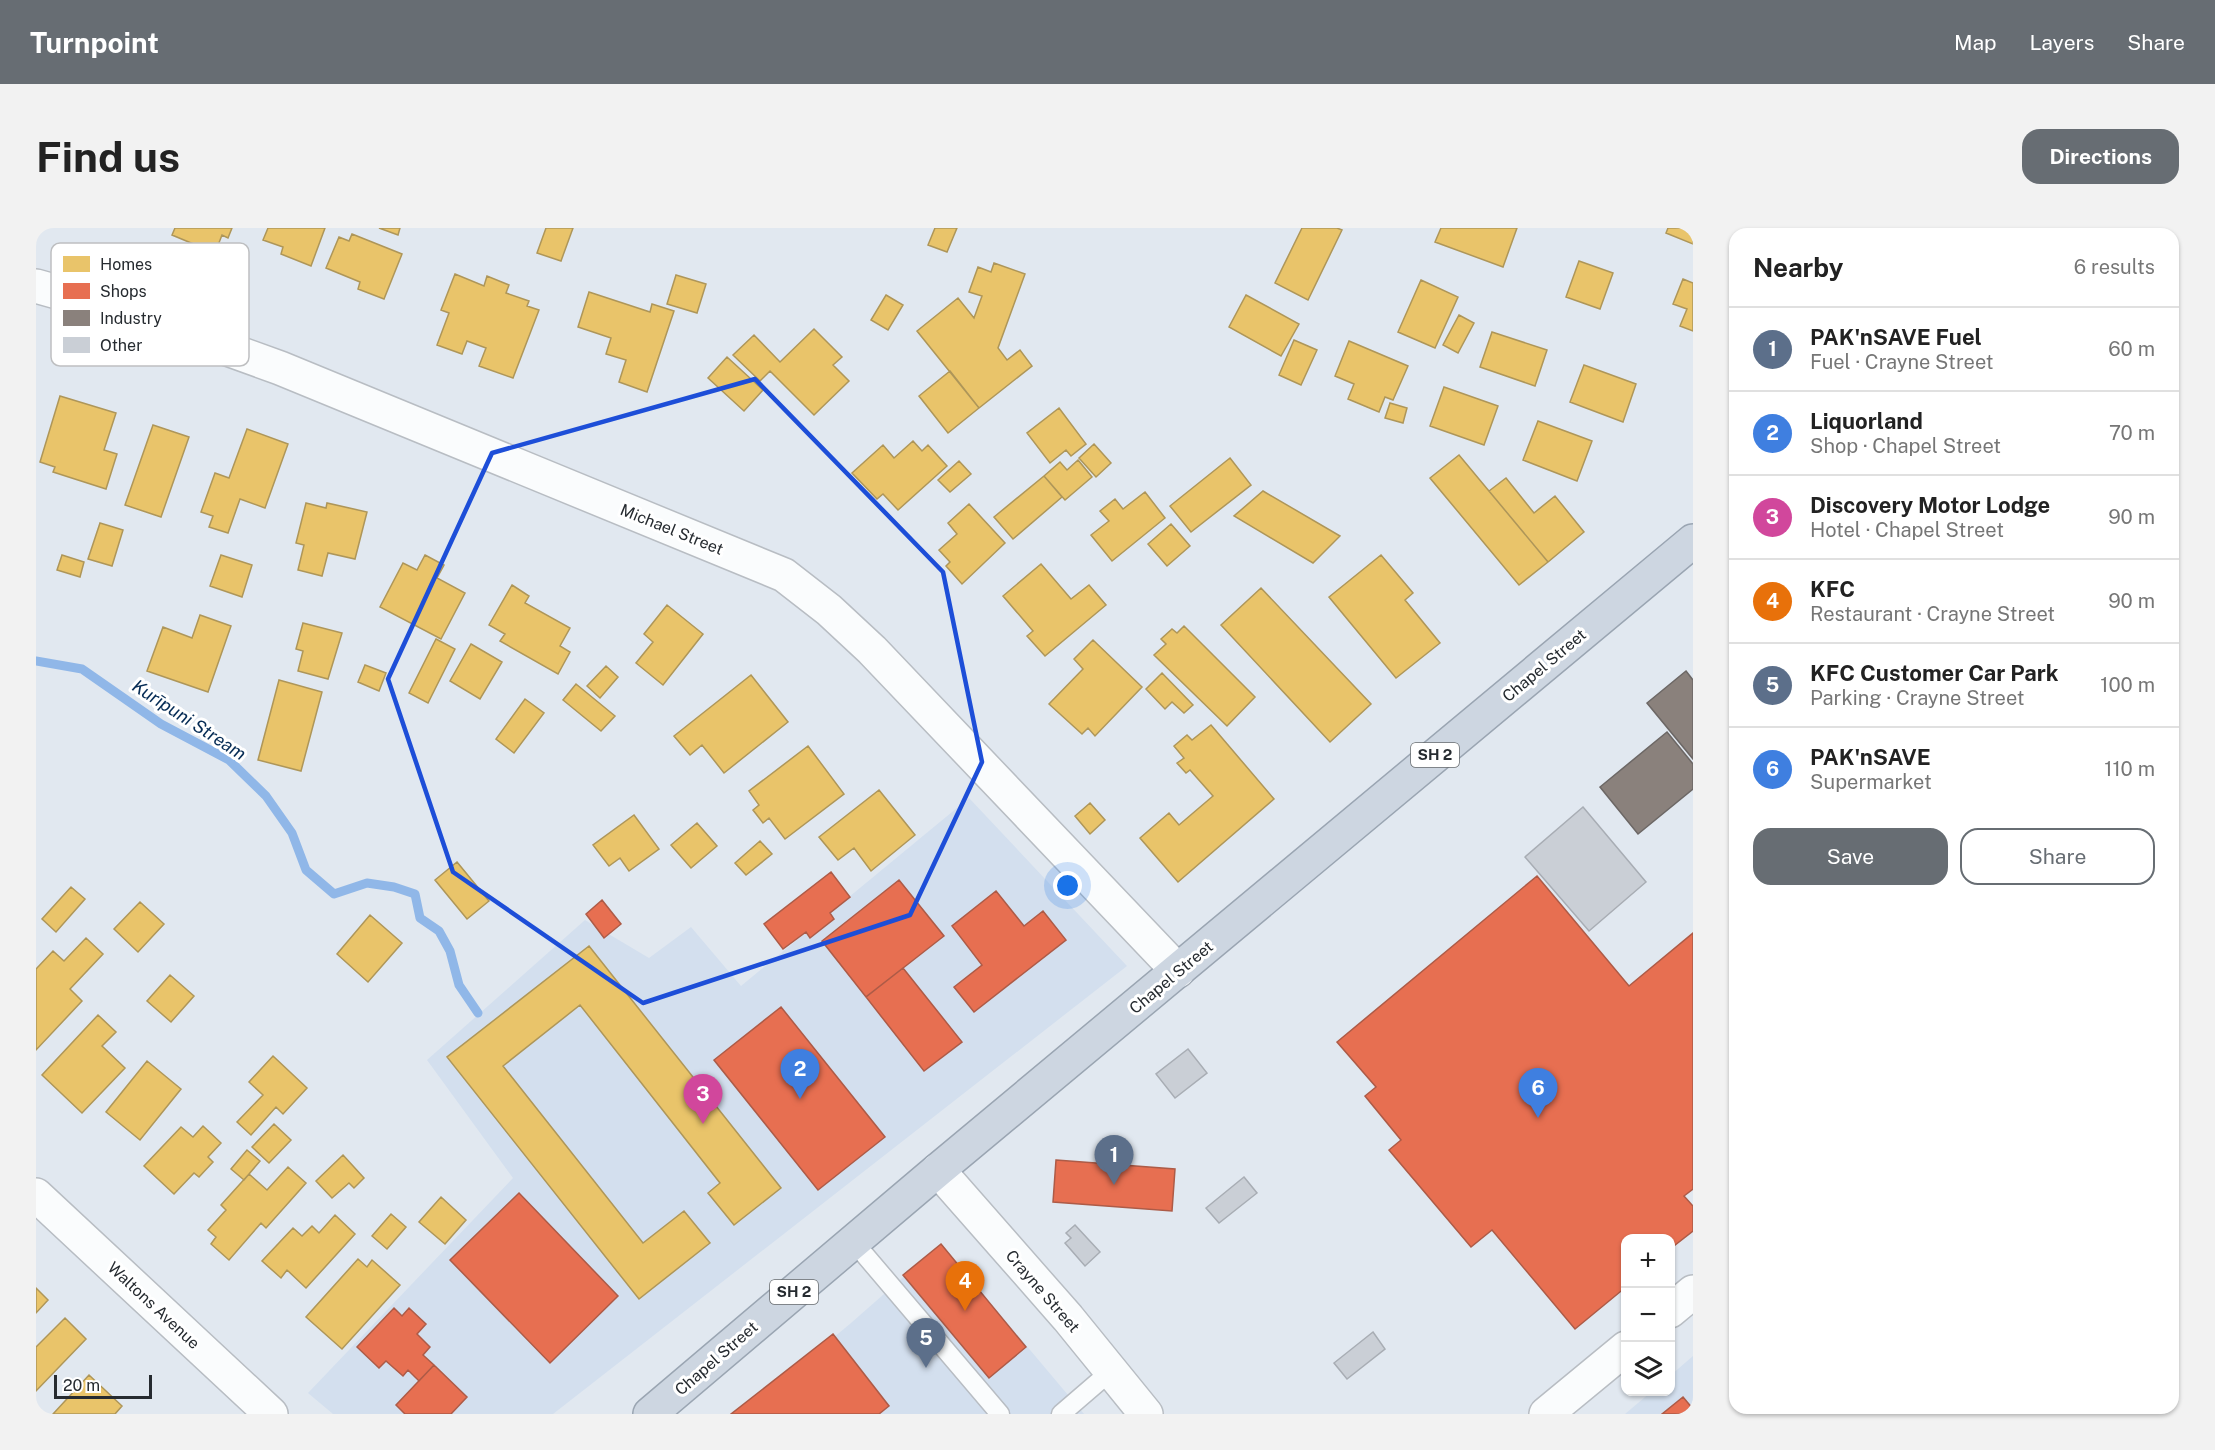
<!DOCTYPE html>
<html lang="en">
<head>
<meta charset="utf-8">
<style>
  body { margin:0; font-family:"Public Sans",sans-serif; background:#f2f2f2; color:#222 }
  .controls { position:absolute; right:18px; bottom:18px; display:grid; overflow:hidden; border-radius:12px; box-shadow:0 2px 4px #0004 }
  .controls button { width:54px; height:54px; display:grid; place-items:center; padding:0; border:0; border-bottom:2px solid #e0e0e0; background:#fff; color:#222; font:30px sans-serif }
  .scale { position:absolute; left:18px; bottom:15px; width:98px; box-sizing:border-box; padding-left:6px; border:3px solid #262b30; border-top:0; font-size:16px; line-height:21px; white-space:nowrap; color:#262b30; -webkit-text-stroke:4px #fff; paint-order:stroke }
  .you { position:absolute; left:1032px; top:658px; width:21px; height:21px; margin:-15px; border:4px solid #fff; border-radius:50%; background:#1a73e8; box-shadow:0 0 0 9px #1a73e833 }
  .badge { display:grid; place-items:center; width:39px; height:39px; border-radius:50%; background:#676d73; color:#fff; font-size:20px; font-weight:700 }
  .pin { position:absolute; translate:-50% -50px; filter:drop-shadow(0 2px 3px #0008) }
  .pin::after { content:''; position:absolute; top:32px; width:21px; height:18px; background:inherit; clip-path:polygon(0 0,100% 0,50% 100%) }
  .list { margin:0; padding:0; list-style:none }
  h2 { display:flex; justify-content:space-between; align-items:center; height:78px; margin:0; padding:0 24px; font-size:26px }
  h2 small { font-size:20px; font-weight:400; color:#767676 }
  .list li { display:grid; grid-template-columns:39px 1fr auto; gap:18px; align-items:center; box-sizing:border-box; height:84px; padding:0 24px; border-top:2px solid #e0e0e0 }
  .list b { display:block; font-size:22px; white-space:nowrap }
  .list p { margin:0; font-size:20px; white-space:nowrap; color:#767676 }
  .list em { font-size:20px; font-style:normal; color:#767676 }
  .actions { display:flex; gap:12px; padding:18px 24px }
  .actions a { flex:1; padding:14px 0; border:2px solid #676d73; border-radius:18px; text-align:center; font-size:21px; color:#676d73 }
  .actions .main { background:#676d73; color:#fff }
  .icon { flex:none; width:33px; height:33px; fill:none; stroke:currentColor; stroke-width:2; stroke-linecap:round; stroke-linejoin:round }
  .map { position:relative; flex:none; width:1657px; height:1186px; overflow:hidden; border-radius:18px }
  header { display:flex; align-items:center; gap:36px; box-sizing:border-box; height:84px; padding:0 30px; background:#676d73; color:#fff }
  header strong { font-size:28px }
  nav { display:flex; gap:33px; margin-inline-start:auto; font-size:21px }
  .intro { display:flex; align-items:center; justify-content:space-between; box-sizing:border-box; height:144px; padding:0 36px }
  h1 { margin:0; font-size:42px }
  .button { padding:15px 27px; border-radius:18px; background:#676d73; color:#fff; font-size:21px; font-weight:700 }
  main { display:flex; gap:36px; padding:0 36px }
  aside { flex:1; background:#fff; border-radius:18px; box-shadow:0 2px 4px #0004 }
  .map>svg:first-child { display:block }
  .built { fill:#d3dfee }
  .homes { fill:#e9c46a; stroke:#ae9659; stroke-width:1.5 }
  .shops { fill:#e76f51; stroke:#ad5b47; stroke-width:1.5 }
  .industry { fill:#8a817c; stroke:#6c6765; stroke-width:1.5 }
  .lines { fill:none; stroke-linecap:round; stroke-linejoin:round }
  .stream { stroke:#90b7e8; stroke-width:9 }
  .building { fill:#cacfd6; stroke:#a8adb4; stroke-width:1.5 }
  .lane-casing { stroke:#b8bdc3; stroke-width:21 }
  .street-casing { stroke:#b8bdc3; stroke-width:36 }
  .secondary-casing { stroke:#b8bdc3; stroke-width:36 }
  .highway-casing { stroke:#9aa5b2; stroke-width:36 }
  .lane { stroke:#fafcfd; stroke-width:18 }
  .street { stroke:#fafcfd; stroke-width:33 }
  .secondary { stroke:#fafcfd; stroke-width:33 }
  .highway { stroke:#cdd6e1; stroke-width:33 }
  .marked { fill:none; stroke:#1d4ed8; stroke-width:4.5; stroke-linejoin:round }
  .labels { text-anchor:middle; stroke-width:6; stroke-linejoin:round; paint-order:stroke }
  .shield { fill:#fff; stroke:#676b6e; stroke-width:1.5 }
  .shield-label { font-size:15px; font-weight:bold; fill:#262b30 }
  .street-label { font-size:16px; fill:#262b30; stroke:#fff }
  .water-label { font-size:18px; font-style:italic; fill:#062c55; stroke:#fff }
  .key { fill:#fff; stroke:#bebfc1; stroke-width:1.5 }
  .key-label { font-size:16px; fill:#262b30 }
</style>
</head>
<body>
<header>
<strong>Turnpoint</strong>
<nav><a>Map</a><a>Layers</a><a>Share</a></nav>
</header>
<div class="intro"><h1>Find us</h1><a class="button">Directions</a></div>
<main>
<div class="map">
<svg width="1657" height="1186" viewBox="0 0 1657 1186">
  <rect width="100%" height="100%" fill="#e1e8f0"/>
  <path class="built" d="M933 570 1091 738 517 1186H297L272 1165 477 950 391 832 549 692 613 730 655 699 705 758Z
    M905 1016 1048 1186H706L815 1095Z
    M1657 1128V1186H1589L1615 1164H1634L1635 1147Z"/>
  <path class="homes" d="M139 0H196L192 10 186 7 179 25 136 7Z
    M232 0H289L275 38 245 26 247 19 227 12Z
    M343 0H364L362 7Z
    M510 0H537L525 33 501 25Z
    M899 0H921L911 24 892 17Z
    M1266 0H1301L1306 2 1272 72 1239 55Z
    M1405 0H1481L1467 39 1399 14Z
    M1632 0H1657V16L1630 5Z
    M316 6 366 26 348 71 322 61 324 54 290 40 303 9 313 13Z
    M1543 33 1577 45 1564 81 1530 69Z
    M958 35 989 46 962 120 971 132 984 122 996 138 943 180 881 103 922 70 938 90 946 68 933 64 942 39 955 44Z
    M419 46 448 58 451 48 473 57 470 65 493 73 491 78 503 82 477 150 443 138 450 120 431 113 426 126 401 117 413 85 405 82Z
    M640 47 670 56 661 85 631 76Z
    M1647 51 1657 55V103L1644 98 1651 81 1637 76Z
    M1385 52 1422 69 1399 120 1362 104Z
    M553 64 614 84 616 76 638 83 611 164 583 154 590 132 570 126 575 110 542 99Z
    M850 67 867 77 852 102 835 92Z
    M1210 67 1263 96 1245 128 1193 99Z
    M1423 87 1438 95 1422 125 1407 117Z
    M778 101 806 129 797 137 813 153 778 187 734 143 724 153 697 127 718 107 744 134Z
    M1456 104 1511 122 1499 158 1444 139Z
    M1258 112 1281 122 1265 157 1243 147Z
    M1313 113 1372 138 1357 172 1349 169 1343 184 1312 171 1318 156 1299 148Z
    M691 129 727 162 708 183 672 150Z
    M1548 137 1600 156 1587 194 1534 174Z
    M914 143 943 180 912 205 883 168Z
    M1408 159 1462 178 1448 217 1394 198Z
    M24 168 80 185 68 222 81 226 70 261 17 244 19 239 4 234Z
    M1354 175 1371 180 1367 195 1349 190Z
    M1023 180 1050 216 1035 228 1030 222 1014 235 991 205Z
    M1502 193 1556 213 1541 253 1487 232Z
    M117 197 153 209 125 289 89 277Z
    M211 201 252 216 229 280 204 271 192 305 173 299 177 288 165 284 179 245 193 250Z
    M877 213 886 223 892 217 911 238 862 282 847 266 841 271 816 245 847 217 858 230Z
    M1058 216 1075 235 1060 249 1043 230Z
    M1423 227 1512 334 1483 357 1394 250Z
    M1194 230 1215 257 1155 304 1134 278Z
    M1042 232 1056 249 1029 272 1008 248 1024 234 1031 242Z
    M923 233 935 246 914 264 902 252Z
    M1008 248 1026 269 977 311 958 289Z
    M1470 250 1498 285 1519 268 1548 304 1512 334 1453 263Z
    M1227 263 1304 308 1277 335 1198 288Z
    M1109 264 1129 290 1076 333 1055 307 1073 293 1064 283 1079 271 1087 281Z
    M270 275 290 280 291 275 331 284 319 331 292 325 286 348 262 342 268 317 260 315Z
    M933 276 969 315 926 356 910 338 914 334 903 322 921 306 912 295Z
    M64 295 87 302 76 338 52 331Z
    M1135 296 1154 318 1131 338 1112 316Z
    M26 327 48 334 44 349 21 342Z
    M185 327 216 337 206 369 174 358Z
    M389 327 408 337 401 350 429 365 405 411 344 379 367 335 381 342Z
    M1345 327 1377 365 1369 372 1404 415 1360 450 1293 369Z
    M1005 336 1035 371 1053 357 1070 377 1009 428 991 408 997 403 967 368Z
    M476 357 493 368 489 375 534 400 524 418 534 424 522 446 464 413 469 406 453 397Z
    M1225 360 1335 476 1294 514 1185 397Z
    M631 377 667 406 627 457 600 435 617 414 608 406Z
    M164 387 195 398 172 464 111 443 127 399 156 410Z
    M267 395 306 405 292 451 262 443 267 423 260 421Z
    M1148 398 1219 469 1191 498 1118 427 1130 416 1125 411 1136 401 1141 405Z
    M400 411 419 421 392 475 373 465Z
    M1057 412 1106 459 1059 508 1052 500 1046 506 1013 476 1047 441 1038 431Z
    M435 416 466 434 444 471 414 453Z
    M329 437 350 445 343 463 322 454Z
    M570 438 582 449 564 470 551 458Z
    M1126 445 1157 477 1148 485 1136 474 1129 481 1110 461Z
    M715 447 752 494 688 545 666 517 654 527 638 508Z
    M243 452 286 464 265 543 222 532Z
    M540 456 579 488 565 503 527 472Z
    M489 471 508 485 478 525 460 511Z
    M1175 497 1238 571 1142 654 1104 610 1133 585 1143 597 1177 568 1154 542 1150 545 1141 535 1148 530 1138 518 1151 507 1156 512Z
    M772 518 808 566 749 611 733 590 727 595 717 582 723 577 713 563Z
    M843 562 879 607 835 643 818 620 802 632 783 609Z
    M1054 575 1069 592 1054 606 1039 588Z
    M598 587 623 621 593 643 584 630 573 638 557 617Z
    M661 595 681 618 655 640 635 617Z
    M724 613 736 626 710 647 699 635Z
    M421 634 453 673 431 691 399 652Z
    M35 659 49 671 20 704 6 691Z
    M104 674 128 696 102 724 78 701Z
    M334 687 366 715 332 754 301 726Z
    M50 710 67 726 34 761 46 773 0 822V741L17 723 28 733Z
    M553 718 745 960 698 997 672 965 684 955 544 777 467 838 607 1015 648 983 674 1015 603 1071 411 829Z
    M134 747 158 768 135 794 111 773Z
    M62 787 80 804 66 818 89 840 46 885 6 847Z
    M237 828 271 860 247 886 240 879 215 907 201 894 227 867 213 854Z
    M111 833 145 861 104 912 70 884Z
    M238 896 255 912 233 935 216 919Z
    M167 898 185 915 172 929 177 934 163 949 158 945 138 966 108 938 145 899 157 909Z
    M211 922 224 933 208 952 195 941Z
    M307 927 328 950 318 960 313 955 296 970 280 953Z
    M252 939 270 955 230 1000 225 995 193 1032 175 1016 180 1009 172 1002 190 982 185 977 213 946 231 962Z
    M405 969 430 992 409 1016 383 994Z
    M355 986 370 999 351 1021 336 1008Z
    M299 987 319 1006 270 1060 251 1042 245 1050 226 1033 257 1000 266 1008 276 998 283 1005Z
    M322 1031 331 1039 336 1032 364 1057 306 1121 270 1089Z
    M0 1060 12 1072 0 1085Z
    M29 1090 50 1111 0 1163V1119Z
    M53 1147 86 1178 79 1186H17Z"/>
  <path class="shops" d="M795 644 814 669 794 685 798 691 774 710 770 704 747 721 728 696Z
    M1501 648 1593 758 1657 705V961L1648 968 1657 978V1003L1634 1021V1010H1590V1059L1539 1101 1456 1002 1435 1019 1353 922 1365 912 1329 868 1340 859 1301 814Z
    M863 652 908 708 830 769 786 713Z
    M960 663 988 698 1007 683 1030 712 938 784 918 759 946 737 916 698Z
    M566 672 585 696 568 710 550 686Z
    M867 740 926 814 888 843 830 769Z
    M745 779 849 909 782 962 678 832Z
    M1020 932 1139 941 1136 983 1017 974Z
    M483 965 582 1068 514 1135 414 1032Z
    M905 1016 990 1119 953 1150 867 1047Z
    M358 1080 366 1088 373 1080 390 1096 381 1106 394 1119 387 1127 398 1137 383 1153 372 1142 367 1148 350 1133 343 1140 321 1119Z
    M797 1106 853 1178 843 1186H695Z
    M398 1137 431 1169 415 1186H369L360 1177Z
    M1647 1169 1657 1181V1186H1626Z"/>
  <path class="industry" d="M1650 443 1657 452V531L1611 475Z
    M1631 504 1657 536V561L1602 606 1564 559Z"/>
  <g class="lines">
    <path class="stream" d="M0 433 46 441 125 496 193 532 230 568 256 605 270 642 298 666 331 655 358 659 379 666 384 690 403 703 414 723 423 757 442 785"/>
  </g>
  <path class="building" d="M1547 579 1610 654 1553 703 1489 629Z
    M1152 821 1171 845 1139 870 1120 846Z
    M1208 949 1221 965 1183 995 1170 980Z
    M1039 997 1064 1024 1049 1038 1029 1015 1035 1010 1030 1005Z
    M1337 1104 1349 1121 1311 1151 1298 1135Z"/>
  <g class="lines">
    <g class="lane-casing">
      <path id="lane" d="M817 1013 964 1186
        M1025 1186 1075 1143"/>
    </g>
    <g class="street-casing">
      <path id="street" d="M0 58 78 80 244 140 748 347 793 382 836 422 1142 743
        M902 942 1032 1090 1110 1186
        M0 967 235 1186"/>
    </g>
    <g class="secondary-casing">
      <path id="secondary" d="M1634 1083 1657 1064
        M1510 1186 1590 1120"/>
    </g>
    <g class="highway-casing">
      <path id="highway" d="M614 1186 902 942 1657 313"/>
    </g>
    <use href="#lane" class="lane"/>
    <use href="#street" class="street"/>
    <use href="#secondary" class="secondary"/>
    <use href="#highway" class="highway"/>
  </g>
  <path class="marked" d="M719 151 907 344 946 534 874 687 607 775 417 644 352 451 456 225Z"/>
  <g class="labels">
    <g class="shield">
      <rect x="1375" y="515" width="48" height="24" rx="4.5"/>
      <rect x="734" y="1052" width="48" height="24" rx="4.5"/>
    </g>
    <g class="shield-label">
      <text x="1399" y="532">SH 2</text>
      <text x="758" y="1069">SH 2</text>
    </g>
    <g class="street-label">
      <text transform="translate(636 301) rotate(22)" y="6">Michael Street</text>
      <text transform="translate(1508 437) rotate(-40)" y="6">Chapel Street</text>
      <text transform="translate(1135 749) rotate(-40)" y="6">Chapel Street</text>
      <text transform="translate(1007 1063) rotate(49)" y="6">Crayne Street</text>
      <text transform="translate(118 1077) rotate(43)" y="6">Waltons Avenue</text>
      <text transform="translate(680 1130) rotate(-41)" y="6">Chapel Street</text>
    </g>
    <g class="water-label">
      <text transform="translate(153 492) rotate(33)" y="6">Kurīpuni Stream</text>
    </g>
  </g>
  <rect x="15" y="15" width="198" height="123" rx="9" class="key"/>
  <rect x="27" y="28" width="27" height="16" fill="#e9c46a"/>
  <rect x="27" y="55" width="27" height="16" fill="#e76f51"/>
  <rect x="27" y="82" width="27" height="16" fill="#8a817c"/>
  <rect x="27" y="109" width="27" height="16" fill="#cacfd6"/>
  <g class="key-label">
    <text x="64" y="42">Homes</text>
    <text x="64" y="69">Shops</text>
    <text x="64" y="96">Industry</text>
    <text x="64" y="123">Other</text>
  </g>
</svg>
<div class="controls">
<button>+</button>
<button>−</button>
<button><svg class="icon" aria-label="layers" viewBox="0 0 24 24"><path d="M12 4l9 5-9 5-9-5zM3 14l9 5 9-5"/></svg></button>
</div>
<div class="scale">20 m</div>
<div class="you"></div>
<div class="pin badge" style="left:1078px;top:957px;background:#5c6f8a">1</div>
<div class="pin badge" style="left:764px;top:871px;background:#3f7fe0">2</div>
<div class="pin badge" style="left:667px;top:896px;background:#d1479c">3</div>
<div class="pin badge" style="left:929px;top:1083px;background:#e8710a">4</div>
<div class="pin badge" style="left:890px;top:1140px;background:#5c6f8a">5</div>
<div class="pin badge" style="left:1502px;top:890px;background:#3f7fe0">6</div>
</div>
<aside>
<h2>Nearby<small>6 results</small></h2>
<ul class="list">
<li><span class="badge" style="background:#5c6f8a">1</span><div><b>PAK'nSAVE Fuel</b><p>Fuel · Crayne Street</p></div><em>60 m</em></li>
<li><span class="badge" style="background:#3f7fe0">2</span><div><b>Liquorland</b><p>Shop · Chapel Street</p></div><em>70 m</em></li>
<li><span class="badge" style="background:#d1479c">3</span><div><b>Discovery Motor Lodge</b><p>Hotel · Chapel Street</p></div><em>90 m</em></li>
<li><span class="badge" style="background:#e8710a">4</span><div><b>KFC</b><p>Restaurant · Crayne Street</p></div><em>90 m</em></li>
<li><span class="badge" style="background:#5c6f8a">5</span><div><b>KFC Customer Car Park</b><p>Parking · Crayne Street</p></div><em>100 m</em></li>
<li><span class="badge" style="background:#3f7fe0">6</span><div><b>PAK'nSAVE</b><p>Supermarket</p></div><em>110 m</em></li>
</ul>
<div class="actions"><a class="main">Save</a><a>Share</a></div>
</aside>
</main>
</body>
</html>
